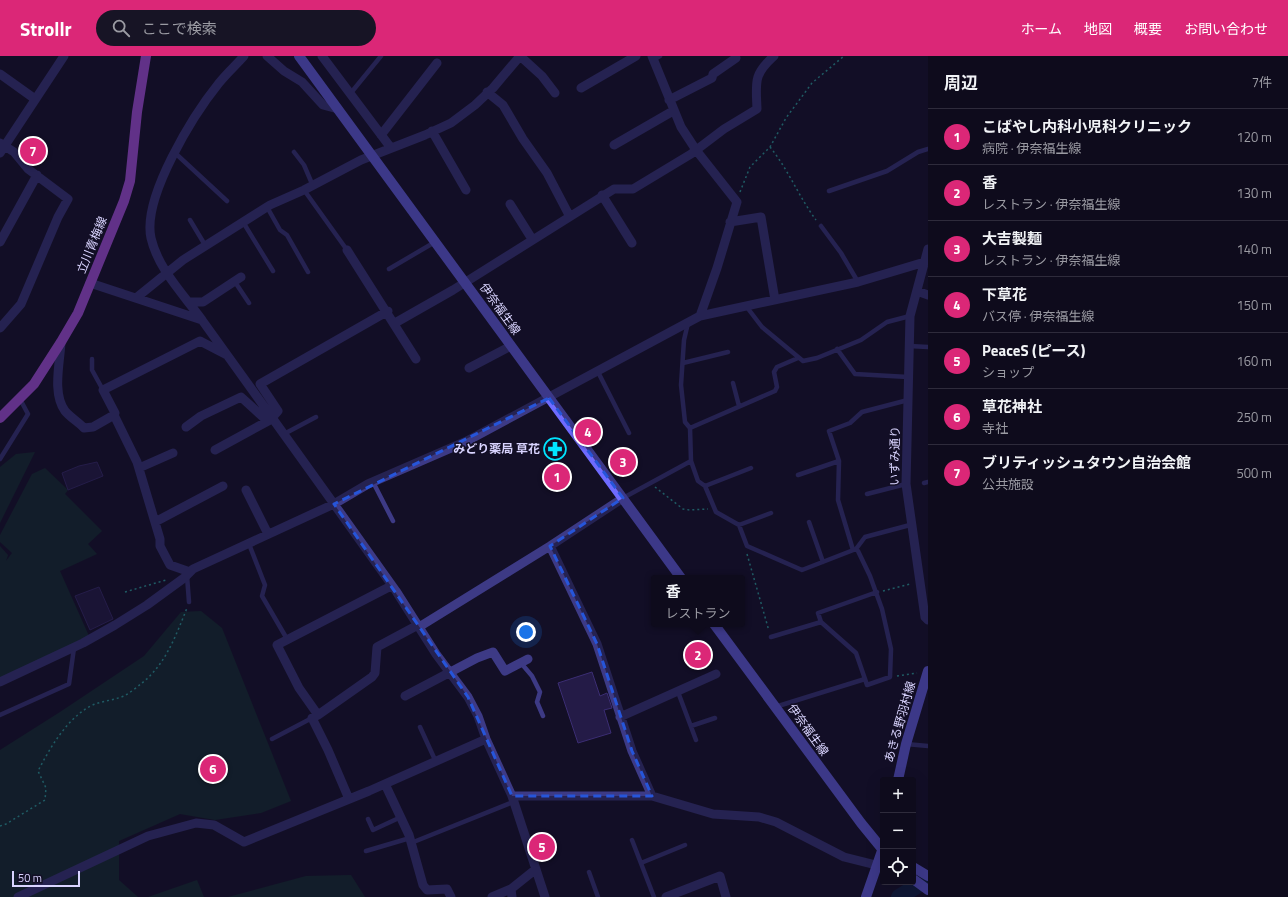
<!DOCTYPE html>
<html lang="ja">
<head>
<meta charset="utf-8">
<style>
  body { margin:0; font-family:"Titillium Web","Noto Sans JP",sans-serif; background:#171425; color:#f1f3f6 }
  .controls { position:absolute; right:12px; bottom:12px; display:grid; overflow:hidden; border-radius:4px; box-shadow:0 4px 16px #0002 }
  .controls button { width:36px; height:36px; display:grid; place-items:center; padding:0; border:0; border-bottom:1px solid #2e2b3b; background:#0e0b1c; color:#f1f3f6; font:20px sans-serif }
  .scale { position:absolute; left:12px; bottom:10px; width:68px; box-sizing:border-box; padding-left:4px; border:2px solid #d9d4ff; border-top:0; font-size:11px; line-height:14px; white-space:nowrap; color:#d9d4ff; -webkit-text-stroke:3px #130f26; paint-order:stroke }
  .you { position:absolute; left:526px; top:576px; width:14px; height:14px; margin:-10px; border:3px solid #fff; border-radius:50%; background:#1a73e8; box-shadow:0 0 0 6px #1a73e833 }
  .badge { display:grid; place-items:center; width:26px; height:26px; border-radius:50%; background:#db2777; color:#fff; font-size:13px; font-weight:700 }
  .pin { position:absolute; translate:-50% -50%; border:2px solid #fff; box-shadow:0 1px 4px #0006 }
  .popup { position:absolute; left:651px; top:519px; width:94px; height:52px; box-sizing:border-box; display:grid; place-content:center; border-radius:4px; background:#0e0b1c; filter:drop-shadow(0 1px 3px #0005); font-size:13px; white-space:nowrap; color:#9b9ba3 }
  .popup b { font-size:15px; color:#f1f3f6 }
  .popup::after { content:''; position:absolute; left:50%; top:100%; margin-left:-8px; border:8px solid transparent; border-top-color:#0e0b1c }
  .list { margin:0; padding:0; list-style:none }
  h2 { display:flex; justify-content:space-between; align-items:center; height:52px; margin:0; padding:0 16px; font-size:17px }
  h2 small { font-size:13px; font-weight:400; color:#9b9ba3 }
  .list li { display:grid; grid-template-columns:26px 1fr auto; gap:12px; align-items:center; box-sizing:border-box; height:56px; padding:0 16px; border-top:1px solid #2e2b3b }
  .list b { display:block; font-size:15px; white-space:nowrap }
  .list p { margin:0; font-size:13px; white-space:nowrap; color:#9b9ba3 }
  .list em { font-size:13px; font-style:normal; color:#9b9ba3 }
  .icon { flex:none; width:22px; height:22px; fill:none; stroke:currentColor; stroke-width:2; stroke-linecap:round; stroke-linejoin:round }
  .map { position:relative; flex:none; width:928px; height:841px; overflow:hidden }
  header { display:flex; align-items:center; gap:24px; box-sizing:border-box; height:56px; padding:0 20px; background:#db2777; color:#fff }
  header strong { font-size:19px }
  nav { display:flex; gap:22px; margin-inline-start:auto; font-size:14px }
  .search { width:280px; height:36px; background:#171425; display:flex; align-items:center; gap:10px; box-sizing:border-box; padding:0 14px; border-radius:22px; color:#9b9ba3; font-size:15px }
  main { display:flex }
  aside { flex:1; background:#0e0b1c }
  .map>svg:first-child { display:block }
  .green { fill:#12302f }
  .lines { fill:none; stroke-linecap:round; stroke-linejoin:round }
  .river { stroke:#0c2248; stroke-width:16 }
  .building { fill:#241b47; stroke:#3b2d73 }
  .path { stroke:#2fb8b0; stroke-width:1.5; stroke-dasharray:2 3; stroke-linecap:butt }
  .lane { stroke:#3d3a85; stroke-width:4.5 }
  .street { stroke:#3d3a85; stroke-width:9 }
  .secondary { stroke:#6f6bff; stroke-width:10 }
  .primary { stroke:#c25bff; stroke-width:10 }
  .marked { fill:none; stroke:#2655da; stroke-width:3; stroke-dasharray:8 5; stroke-linejoin:round }
  .labels { text-anchor:middle; stroke-width:3; stroke-linejoin:round; paint-order:stroke }
  .street-label { font-size:12px; fill:#d9d4ff; stroke:#130f26 }
  .poi-label { font-size:12px; font-weight:bold; fill:#d9d4ff; stroke:#130f26; text-anchor:end }
</style>
</head>
<body>
<header>
<strong>Strollr</strong>
<div class="search"><svg class="icon" aria-label="search" viewBox="0 0 24 24"><circle cx="10" cy="10" r="6"/><path d="M15 15l6 6"/></svg>ここで検索</div>
<nav><a>ホーム</a><a>地図</a><a>概要</a><a>お問い合わせ</a></nav>
</header>
<main>
<div class="map">
<svg width="928" height="841" viewBox="0 0 928 841">
  <rect width="100%" height="100%" fill="#130f26"/>
  <path class="green" d="M35 396 0 467V411L16 398Z
    M45 412 68 434 65 438 102 475 88 488 97 498 60 515 89 580 0 623V490L8 499 6 505 12 497 0 486V479L32 418Z
    M201 555 222 572 291 745 261 757 215 764 180 758 119 785V824L138 841H0V694L60 656 144 600 181 556Z
    M351 819 365 841H228L306 820Z
    M197 824 204 841H148Z"/>
  <g class="lines">
    <path class="river" d="M899 841 928 823"/>
  </g>
  <path class="building" d="M32 88 41 94 35 103 26 97Z
    M97 406 103 420 68 434 62 417 79 410Z
    M99 531 113 563 90 574 75 540Z
    M592 616 600 640 607 637 612 652 604 654 611 677 578 687 558 627Z"/>
  <g class="lines">
    <path class="path" d="M770 91C788 113 799 141 816 164
      M740 136 750 111 770 91 786 62 812 27 844 0
      M655 431 683 453 690 454 708 453
      M747 498 769 575
      M883 535 910 528
      M125 536 166 524
      M897 620 917 617
      M0 770 6 768 45 744 46 732 38 715C50 692 65 666 87 652 98 645 112 645 124 640 130 637 137 631 142 627 166 608 176 579 187 552"/>
    <path class="lane" d="M653 4 660 0
      M350 38 381 0
      M174 96 227 145
      M294 96 304 109 313 130
      M304 134 347 194
      M829 135 887 115 918 96 928 93
      M267 151 280 174 287 179 308 216
      M190 164 205 189
      M243 166 273 215
      M821 170 841 197 858 226
      M389 213 435 186
      M235 226 249 247
      M746 250 762 271 803 305 817 302 861 284 887 266 910 260
      M909 290 928 291
      M837 293 855 318 908 321
      M92 303V314L103 334
      M683 307 728 296
      M598 316 629 377
      M733 327 739 350
      M690 372 775 335 777 331 774 316 777 311 798 302
      M284 378 316 361
      M0 403 28 358 20 343
      M691 405 698 425 705 430 716 456 739 469 747 490 802 514 856 493 865 481 910 469
      M798 419 839 405
      M373 426 393 465
      M924 427 928 426
      M705 430 751 412
      M867 438 906 428
      M623 442 691 405 690 372 685 366 681 329 684 284 688 267
      M809 466 823 506
      M739 469 771 457
      M249 488 265 529 262 540 287 583
      M856 493 858 495 870 520 882 553 891 593 890 621 867 629 865 623
      M853 494 838 444 839 405 829 375 850 367 862 356 908 344
      M187 520 189 546
      M771 581 821 566
      M521 607 532 620 540 636 537 646 543 660
      M678 636 696 684
      M775 651 865 623 856 597 821 566 818 557 877 536
      M0 659 69 628 74 592
      M691 670 715 662
      M420 671 436 706
      M272 683 312 662
      M906 688 928 690
      M368 763 373 774 401 761
      M632 784 654 841
      M411 787 513 746
      M366 795 410 782
      M641 807 685 789
      M589 816 598 841"/>
    <path class="street" d="M267 0 284 15 302 26 323 49 338 53
      M322 0 391 92
      M520 0 542 20 555 37
      M652 0 681 71 696 94 737 146 717 212 700 260
      M0 18 35 43
      M581 32 636 0
      M487 36 503 49 523 83 547 117 569 159
      M669 44 712 22 713 18 736 2
      M432 75 466 134
      M381 79 437 7
      M0 87 14 96 28 113 68 143 58 161 21 248 0 272
      M614 89 673 55
      M0 97 64 0
      M602 139 632 187
      M510 148 532 183
      M730 166 761 161 775 244
      M0 186 37 119
      M928 193 910 260 906 428 925 561 928 564
      M347 194 416 303
      M90 227 202 264 334 448 396 535 436 598 468 641 478 660 486 683 512 740 545 841
      M917 235 928 239
      M136 242 183 204 270 149 304 134 361 104 425 79 451 67 475 49 493 32 520 0
      M189 246H203L241 221
      M202 264C184 239 158 213 151 182 142 141 194 58 219 27 227 17 236 9 244 0
      M395 267 453 234 614 133H633L691 98 724 73 757 53C756 26 753 19 774 0
      M61 286C60 307 52 337 65 355 70 361 78 366 84 372L93 371 114 359 137 406 160 483V490L170 509 190 516
      M469 312 511 290
      M114 359 115 357 103 334 200 285 227 299
      M186 371 201 360 241 341 264 362 272 361
      M215 394 270 364 278 355 260 328 388 255
      M139 412 173 397
      M246 434 268 478
      M155 466 223 430
      M550 490 597 588 632 695 652 740
      M419 571 550 490 623 442
      M0 626 83 587 115 569 147 549 184 522 193 513 334 448 368 428 467 385 700 260 858 226 928 205
      M405 640 477 602 493 596 505 615 528 603
      M318 659 372 621 375 617 377 591 418 569
      M620 661 716 618
      M385 728 409 779 423 829 427 834 447 833 451 841
      M512 740H652L713 758 759 761 776 766 844 801 876 809
      M349 743 328 694 312 662 318 659 299 632 277 589 391 530
      M18 841 148 780 196 767 214 769 244 786 369 735 486 683
      M492 841 511 833
      M512 841 511 833 536 813
      M666 841 720 820 726 841"/>
    <path class="secondary" d="M299 0 681 522
      M714 568 861 767 883 794
      M898 724 906 688 928 615
      M913 811 928 820
      M913 823 928 834
      M866 841 883 792"/>
    <path class="primary" d="M0 362 34 328 61 286 78 257 124 145 130 125 137 56 146 0"/>
  </g>
  <path d="M0 0H928V841H0ZM549 342 623 442 550 490 597 588 632 695 652 740H512L468 641 334 448Z" fill="#130f26" fill-opacity=".55" fill-rule="evenodd"/>
  <path class="marked" d="M549 342 623 442 550 490 597 588 632 695 652 740H512L468 641 334 448Z"/>
  <defs>
    <g id="pharmacy-ring" transform="scale(1.15)"><circle r="9.5" fill="#130f26" stroke="#00e5ff" stroke-width="1.5"/><path d="M-2-6h4v4h4v4h-4v4h-4v-4h-4v-4h4Z" fill="#00e5ff"/></g>
  </defs>
  <g fill-rule="evenodd">
    <use href="#pharmacy-ring" x="555" y="393"/>
  </g>
  <g class="labels">
    <g class="street-label">
      <text transform="translate(92 189) rotate(-68)" y="4">立川青梅線</text>
      <text transform="translate(500 253) rotate(54)" y="4">伊奈福生線</text>
      <text transform="translate(895 400) rotate(-89)" y="4">いずみ通り</text>
      <text transform="translate(900 666) rotate(-74)" y="4">あきる野羽村線</text>
      <text transform="translate(808 674) rotate(54)" y="4">伊奈福生線</text>
    </g>
    <g class="poi-label">
      <text x="540" y="397">みどり薬局 草花</text>
    </g>
  </g>
</svg>
<div class="controls">
<button>+</button>
<button>−</button>
<button><svg class="icon" aria-label="locate" viewBox="0 0 24 24"><circle cx="12" cy="12" r="6"/><path d="M12 2v4M12 18v4M2 12h4M18 12h4"/></svg></button>
</div>
<div class="scale">50 m</div>
<div class="you"></div>
<div class="pin badge" style="left:557px;top:421px">1</div>
<div class="pin badge" style="left:698px;top:599px">2</div>
<div class="popup"><b>香</b>レストラン</div>
<div class="pin badge" style="left:623px;top:406px">3</div>
<div class="pin badge" style="left:588px;top:376px">4</div>
<div class="pin badge" style="left:542px;top:791px">5</div>
<div class="pin badge" style="left:213px;top:713px">6</div>
<div class="pin badge" style="left:33px;top:95px">7</div>
</div>
<aside>
<h2>周辺<small>7件</small></h2>
<ul class="list">
<li><span class="badge">1</span><div><b>こばやし内科小児科クリニック</b><p>病院 · 伊奈福生線</p></div><em>120 m</em></li>
<li><span class="badge">2</span><div><b>香</b><p>レストラン · 伊奈福生線</p></div><em>130 m</em></li>
<li><span class="badge">3</span><div><b>大吉製麺</b><p>レストラン · 伊奈福生線</p></div><em>140 m</em></li>
<li><span class="badge">4</span><div><b>下草花</b><p>バス停 · 伊奈福生線</p></div><em>150 m</em></li>
<li><span class="badge">5</span><div><b>PeaceS (ピース)</b><p>ショップ</p></div><em>160 m</em></li>
<li><span class="badge">6</span><div><b>草花神社</b><p>寺社</p></div><em>250 m</em></li>
<li><span class="badge">7</span><div><b>ブリティッシュタウン自治会館</b><p>公共施設</p></div><em>500 m</em></li>
</ul>
</aside>
</main>
</body>
</html>
